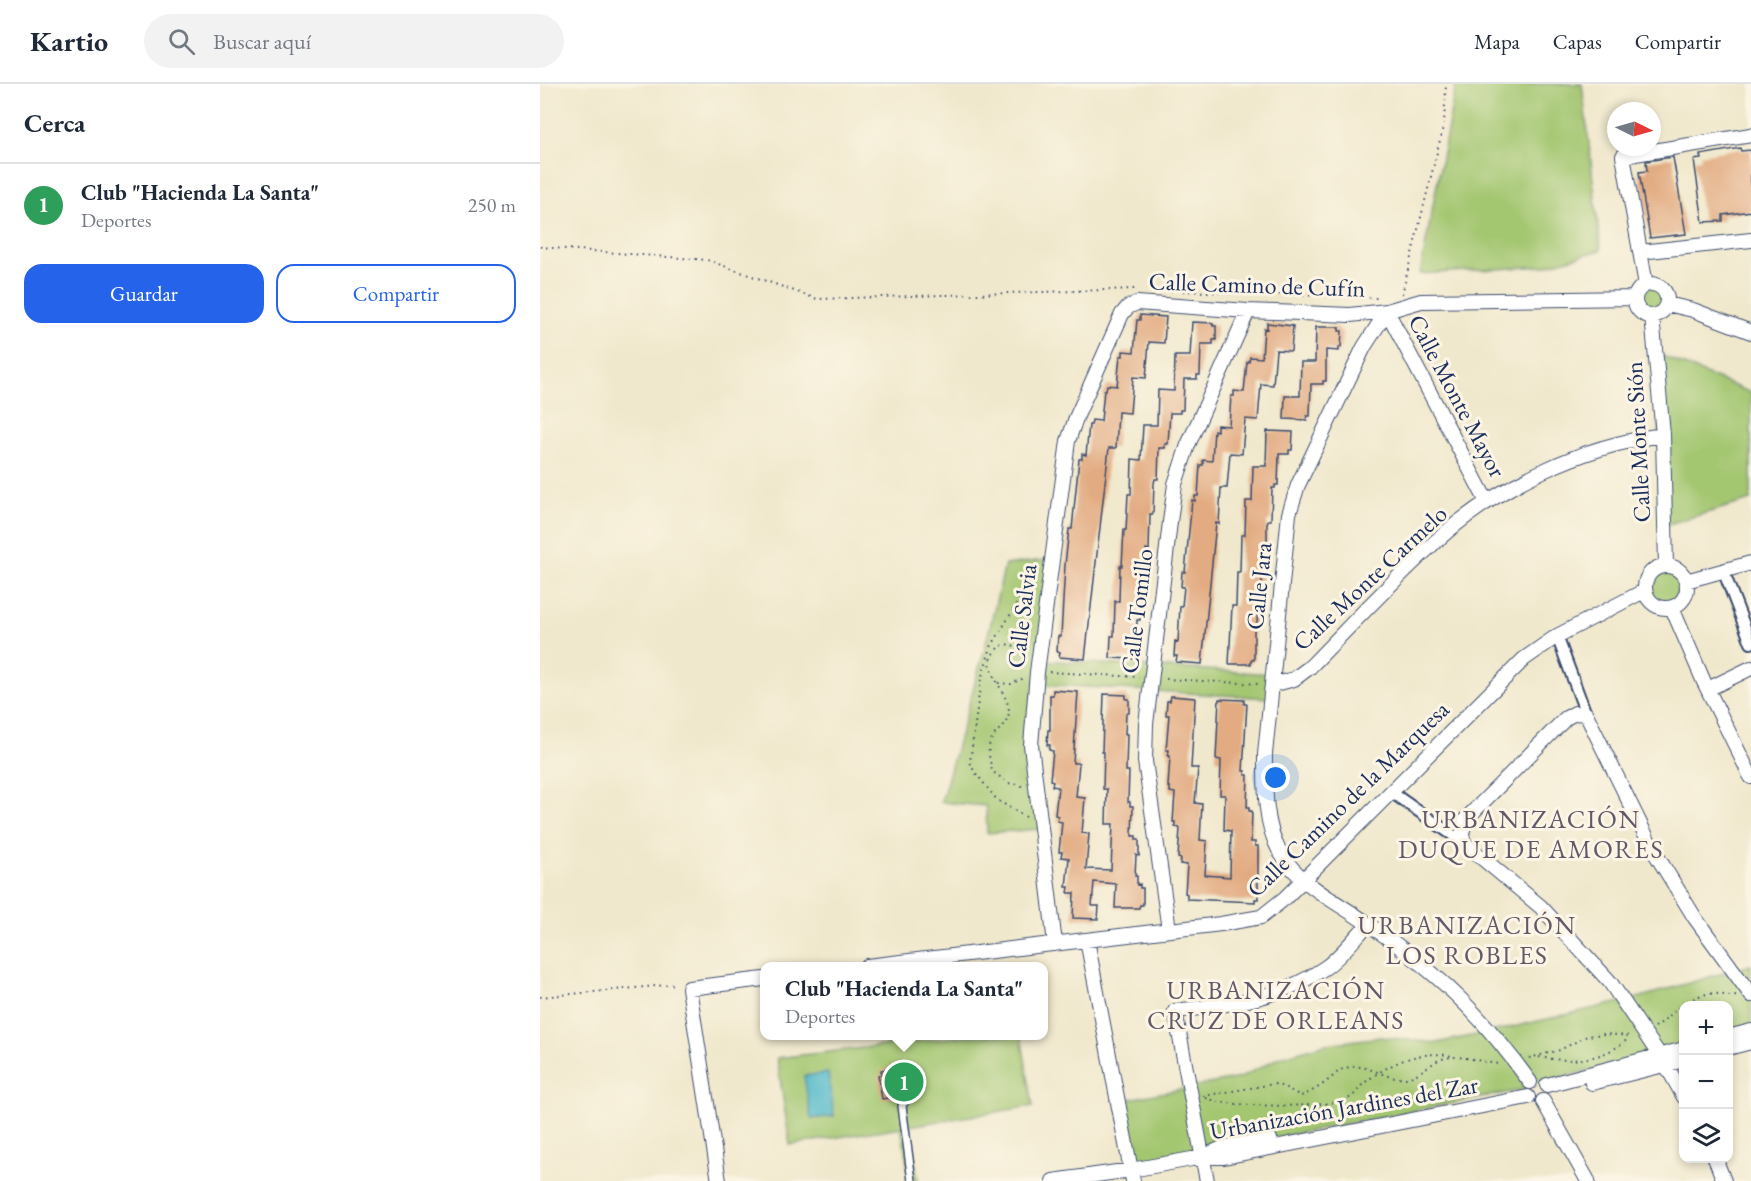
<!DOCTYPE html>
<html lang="es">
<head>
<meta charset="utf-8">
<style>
  body { margin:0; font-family:"EB Garamond",serif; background:#f2f2f3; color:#1f2937 }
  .controls { position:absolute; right:18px; bottom:18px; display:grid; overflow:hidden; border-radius:12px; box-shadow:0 3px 9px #0003 }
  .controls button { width:54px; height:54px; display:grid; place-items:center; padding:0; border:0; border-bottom:2px solid #e0e1e3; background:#fff; color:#1f2937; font:30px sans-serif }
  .compass { position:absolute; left:1067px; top:18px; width:54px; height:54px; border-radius:50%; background:#fff; box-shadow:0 3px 9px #0003; rotate:95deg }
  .you { position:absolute; left:736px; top:694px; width:21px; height:21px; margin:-15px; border:4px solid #fff; border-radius:50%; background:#1a73e8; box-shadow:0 0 0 9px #1a73e833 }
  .badge { display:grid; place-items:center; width:39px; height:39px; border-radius:50%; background:#2563eb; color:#fff; font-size:20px; font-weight:700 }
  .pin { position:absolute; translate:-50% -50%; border:3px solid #fff; box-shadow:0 2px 6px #0006 }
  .popup { position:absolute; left:220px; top:878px; width:288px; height:78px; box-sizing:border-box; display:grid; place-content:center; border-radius:12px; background:#fff; filter:drop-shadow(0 2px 4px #0005); font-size:20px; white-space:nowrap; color:#747a83 }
  .popup b { font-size:22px; color:#1f2937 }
  .popup::after { content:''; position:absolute; left:50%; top:100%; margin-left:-12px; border:12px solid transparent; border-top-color:#fff }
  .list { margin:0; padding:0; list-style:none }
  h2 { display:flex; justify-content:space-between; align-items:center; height:78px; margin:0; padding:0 24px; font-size:26px }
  h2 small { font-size:20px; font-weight:400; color:#747a83 }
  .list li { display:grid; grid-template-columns:39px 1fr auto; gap:18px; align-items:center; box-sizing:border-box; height:84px; padding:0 24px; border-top:2px solid #e0e1e3 }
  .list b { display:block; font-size:22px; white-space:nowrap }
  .list p { margin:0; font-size:20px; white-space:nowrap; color:#747a83 }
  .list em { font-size:20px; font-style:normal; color:#747a83 }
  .actions { display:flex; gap:12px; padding:18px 24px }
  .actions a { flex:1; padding:14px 0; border:2px solid #2563eb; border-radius:18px; text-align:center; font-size:21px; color:#2563eb }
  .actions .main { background:#2563eb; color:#fff }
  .icon { flex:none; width:33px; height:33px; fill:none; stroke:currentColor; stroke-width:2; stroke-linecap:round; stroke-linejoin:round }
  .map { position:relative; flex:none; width:1211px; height:1097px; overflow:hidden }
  header { display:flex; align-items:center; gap:36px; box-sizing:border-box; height:84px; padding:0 30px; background:#fff; border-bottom:2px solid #e0e1e3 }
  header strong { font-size:28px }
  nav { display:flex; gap:33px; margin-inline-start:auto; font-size:21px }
  .search { width:420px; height:54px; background:#f2f2f3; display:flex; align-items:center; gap:15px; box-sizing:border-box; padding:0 21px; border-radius:33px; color:#747a83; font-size:22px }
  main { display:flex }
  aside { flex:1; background:#fff }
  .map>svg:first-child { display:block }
  .green { fill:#a3c66f; stroke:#5f7a66; stroke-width:1.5 }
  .water { fill:#4db8c9; stroke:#347494; stroke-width:1.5 }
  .building { fill:#e2ab81 }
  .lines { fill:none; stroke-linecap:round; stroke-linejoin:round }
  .service-casing { stroke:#3b4b6e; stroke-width:10 }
  .pedestrian-casing { stroke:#3b4b6e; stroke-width:14 }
  .minor-casing { stroke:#3b4b6e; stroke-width:16 }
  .path { stroke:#3b4b6e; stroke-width:2; stroke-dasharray:1.5 4.5; stroke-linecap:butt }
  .service { stroke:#fff; stroke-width:7 }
  .pedestrian { stroke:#fff; stroke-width:10 }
  .minor { stroke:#fff; stroke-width:14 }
  .labels { text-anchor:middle; stroke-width:6; stroke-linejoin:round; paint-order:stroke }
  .street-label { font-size:24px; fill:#1b2f5e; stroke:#fcf5e5 }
  .neighbourhood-label { font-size:26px; letter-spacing:1.5px; fill:#615a6a; stroke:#fcf5e5 }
</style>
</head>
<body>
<header>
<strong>Kartio</strong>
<div class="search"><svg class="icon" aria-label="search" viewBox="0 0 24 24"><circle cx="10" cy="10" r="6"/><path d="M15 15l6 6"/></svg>Buscar aquí</div>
<nav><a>Mapa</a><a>Capas</a><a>Compartir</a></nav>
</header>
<main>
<aside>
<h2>Cerca<small></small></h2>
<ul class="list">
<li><span class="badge" style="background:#2e9e5b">1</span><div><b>Club &quot;Hacienda La Santa&quot;</b><p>Deportes</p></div><em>250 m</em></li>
</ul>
<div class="actions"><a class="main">Guardar</a><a>Compartir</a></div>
</aside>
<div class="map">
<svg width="1211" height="1097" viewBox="0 0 1211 1097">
  <rect width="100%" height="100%" fill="#fcf5e5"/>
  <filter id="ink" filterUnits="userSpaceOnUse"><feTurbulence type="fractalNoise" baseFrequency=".0167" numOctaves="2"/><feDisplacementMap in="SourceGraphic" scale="12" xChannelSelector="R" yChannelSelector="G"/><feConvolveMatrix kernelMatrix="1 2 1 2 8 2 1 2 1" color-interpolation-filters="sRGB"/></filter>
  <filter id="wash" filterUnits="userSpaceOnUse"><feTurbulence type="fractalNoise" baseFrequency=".008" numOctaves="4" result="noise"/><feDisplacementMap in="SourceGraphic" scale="24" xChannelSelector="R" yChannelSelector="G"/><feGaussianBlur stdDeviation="1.35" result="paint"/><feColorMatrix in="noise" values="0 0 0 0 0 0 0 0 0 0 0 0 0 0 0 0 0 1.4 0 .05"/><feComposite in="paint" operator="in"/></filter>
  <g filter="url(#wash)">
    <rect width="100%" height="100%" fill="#f0e8cc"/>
    <path class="green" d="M916 0H1042L1061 166 1004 182 880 190Z
      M1098 216a13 13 0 1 1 26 0a13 13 0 1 1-26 0Z
      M1115 269 1211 309V416L1125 441Z
      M512 475 499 576 733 590 729 614 497 600 491 661 501 745 447 749 446 722 401 718 444 567 465 481Z
      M1109 503a17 17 0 1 1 34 0a17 17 0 1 1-34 0Z
      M1211 881V947L1189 953 1188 922H1144L1143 965 1004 997 995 996 988 1001 986 1005 682 1064 591 1086 578 1017 700 994 740 973 786 960 841 953 896 959 951 948 1094 915Z
      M425 952H481L493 1022 369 1042 378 1097H370L361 1043 250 1061 237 974Z"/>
    <path class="water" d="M288 989 294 1032 271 1035 264 992Z"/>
    <g id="blocks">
      <path class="building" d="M1200 64 1201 67 1211 66V127L1183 131V137L1163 138 1154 76 1161 75 1160 71Z
        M1133 73 1146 150 1110 154 1099 88 1107 87 1106 77Z
        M600 231 626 233 624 259 609 258 606 294 593 293 590 329 578 328 576 364H569L545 575 519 573 520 568H517L518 552H521L525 481 529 445H532L539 375H542V370L546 371 549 341H551L552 336 561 337 564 306H566L567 301 577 302 580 272H583V267L594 268 597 236H600Z
        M652 238 673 239V242H676V256H673V260H661L660 291H657V295H644L643 326H640V329H630L628 360H625V364H619L618 395H615L614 399 613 430H610L609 466 606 465 605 501H602L601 505 600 536H597V539L596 571H593V575L570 574 571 552H574L575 517H579L580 482H582L584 446H586L588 410H591L592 375 601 376 603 341H617L618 306 634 307 635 272H650Z
        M727 239 753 242 751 267 736 266 733 301 721 300 718 336 705 335 702 370 690 369 687 404H681L679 440 676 439 662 580 636 578 637 572H634L635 557 638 558 640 522H642L644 503H641L642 488H645L652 416 655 417V412H658L660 381H663V376L672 377 674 346 677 347V341L689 342 691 312H694V307L704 308 707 278H709L710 273 722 274 724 244 727 245Z
        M776 243H799V247H802L801 263H799V267L786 266V297H783V300H771L770 332H767V336L744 335 745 312H760L761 278H775Z
        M727 347 753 348 752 366H749V370H739L738 401H735V404H732L731 436H728L727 440V471H724L722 474V506H718L717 541H714V576H711V580H689L692 522H696L697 488H700L701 451H705L706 417H712L713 382H726Z
        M513 606 538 608 533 679H539L536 713 545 714 542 749 549 750 546 785 571 786 573 740H566L567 705H563L564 668H562L564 610 586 611V615H589V629H586L585 650H587L586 687H589L588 718H590V722H593L592 752H596V756H599V772L596 771 595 792H597V801L600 800V804H603V821H600L599 824H575L576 800 554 798 552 822H559L558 835 533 834 534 809H528L529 803H526L529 774 521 773 522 768H519L522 738 517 737 518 732 515 731 518 703 512 702 513 697 510 696 513 667 509 666 510 661H507L508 646H510V611H513Z
        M631 612 655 614 651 684H658L655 719 662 720 660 756 667 757 665 791 690 793 691 747 684 746 685 711H680L681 676 676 675 679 615 704 616V620H707L703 687H705V691H708L707 723H709V727H712L711 758H715V762H718V815H715V818L647 815V810L645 809 647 781 640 780 641 775 638 774 640 744 635 743V738H633L635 709 630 708V703H628L630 672H628L629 666H626L629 631H626L627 617H630Z
        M371 981 373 994 367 996V1002L361 1003V1012L342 1015 338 991H342L341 986Z"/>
    </g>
  </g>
  <g filter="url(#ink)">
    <use href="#blocks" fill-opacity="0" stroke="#3b4b6e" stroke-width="1.5"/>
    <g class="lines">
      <g class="service-casing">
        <path id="service" d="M372 1097 362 1022 375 999"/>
      </g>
      <g class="pedestrian-casing">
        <path id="pedestrian" d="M1183 486 1211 559
          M1017 552 1046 630
          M851 708 924 759"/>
      </g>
      <g class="minor-casing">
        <path id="minor" d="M1100 168 1211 156
          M1095 216a16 16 0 1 1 32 0a16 16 0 1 1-32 0Z
          M1106 201 1083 72 1211 51
          M1127 220 1153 226 1211 248
          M847 227 824 263 758 401 749 430 725 670C725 701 724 740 740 768 760 802 798 818 828 840 850 855 872 872 893 890 930 921 962 959 990 998
          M847 227 947 418
          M1112 232 1123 351 1126 482
          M1105 503a21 21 0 1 1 42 0a21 21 0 1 1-42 0Z
          M1146 497 1211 479
          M1132 524 1164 598 1211 693
          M732 601 754 595 770 583C811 541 852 497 895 458 957 402 1041 362 1123 351
          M1168 605 1211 584
          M629 846 605 677 606 640 630 438 635 400 648 361 708 227
          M547 856 593 1097
          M515 860 491 661 497 588 528 357 536 334 582 230 588 223 597 219 708 227 810 231 847 227 881 217 1095 214
          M327 882 681 840 721 833 745 814 984 575 1017 552 1104 507
          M1188 953 1211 947
          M1188 964 1211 958
          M1120 972 1070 898 1001 823 924 759 922 751 925 736 1026 634 1035 629 1046 630 1112 764 1155 834 1211 911
          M1126 981 1144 1013
          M1052 999 1144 976
          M1007 1001 1144 965
          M1003 1017 1048 1097
          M667 1071 682 1064 730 1055
          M1175 1074 1184 1097
          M179 1097 149 904 224 895
          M513 1097 591 1086 663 1073H684L988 1013
          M667 1097 635 927C690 920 739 916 786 883 801 872 815 854 828 840"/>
      </g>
      <path class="path" d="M0 163 167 176 277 215 596 205
        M613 206 838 214
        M862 210 904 40 906 0
        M509 588 599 593
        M626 595 719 600
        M458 599 471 600 482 595 483 592
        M482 702 468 699 452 687C451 680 448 671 449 663 450 649 469 642 469 627 468 609 446 589 451 574 452 570 457 565 460 562L470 560 483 566 486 572
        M486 733 457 716 434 687 430 678 441 595 451 563 497 486
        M0 913 137 900
        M1115 943C1132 932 1146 912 1168 910 1177 908 1187 913 1197 912
        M999 973C1032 979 1063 977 1089 954
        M989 974 1020 966 1047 952 1064 950 1090 952
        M663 1012 734 1000 744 1003 761 1012C772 1008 783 1001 792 993 796 990 799 986 803 985 823 977 838 991 856 994 876 997 885 981 902 975 921 969 941 979 960 980
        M666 1014C673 1016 681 1019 688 1019 711 1022 793 1025 811 1013 816 1010 819 1004 823 1000 848 980 879 965 912 972"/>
      <use href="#service" class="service"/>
      <use href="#pedestrian" class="pedestrian"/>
      <use href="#minor" class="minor"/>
    </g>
  </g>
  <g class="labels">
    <g class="street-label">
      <text transform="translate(717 201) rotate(2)" y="8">Calle Camino de Cufín</text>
      <text transform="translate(917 312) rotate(62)" y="8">Calle Monte Mayor</text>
      <text transform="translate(1098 358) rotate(-93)" y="8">Calle Monte Sión</text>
      <text transform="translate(830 494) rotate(-43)" y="8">Calle Monte Carmelo</text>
      <text transform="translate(719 502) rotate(-84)" y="8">Calle Jara</text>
      <text transform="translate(597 527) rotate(-83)" y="8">Calle Tomillo</text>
      <text transform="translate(482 532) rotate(-83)" y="8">Calle Salvia</text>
      <text transform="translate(808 715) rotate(-44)" y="8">Calle Camino de la Marquesa</text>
      <text transform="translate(804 1024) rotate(-10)" y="8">Urbanización Jardines del Zar</text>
    </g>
    <g class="neighbourhood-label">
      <text x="991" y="744">URBANIZACIÓN<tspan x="991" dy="30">DUQUE DE AMORES</tspan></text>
      <text x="927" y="850">URBANIZACIÓN<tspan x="927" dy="30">LOS ROBLES</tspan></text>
      <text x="736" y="915">URBANIZACIÓN<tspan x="736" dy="30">CRUZ DE ORLEANS</tspan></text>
    </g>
  </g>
</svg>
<div class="controls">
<button>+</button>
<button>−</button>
<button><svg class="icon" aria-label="layers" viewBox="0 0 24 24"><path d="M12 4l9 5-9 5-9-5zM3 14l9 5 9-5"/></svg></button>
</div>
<svg class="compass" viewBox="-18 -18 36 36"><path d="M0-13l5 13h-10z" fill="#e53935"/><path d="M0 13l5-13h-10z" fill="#747a83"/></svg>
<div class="you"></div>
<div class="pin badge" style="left:364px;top:998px;background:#2e9e5b">1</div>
<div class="popup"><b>Club &quot;Hacienda La Santa&quot;</b>Deportes</div>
</div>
</main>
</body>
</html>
